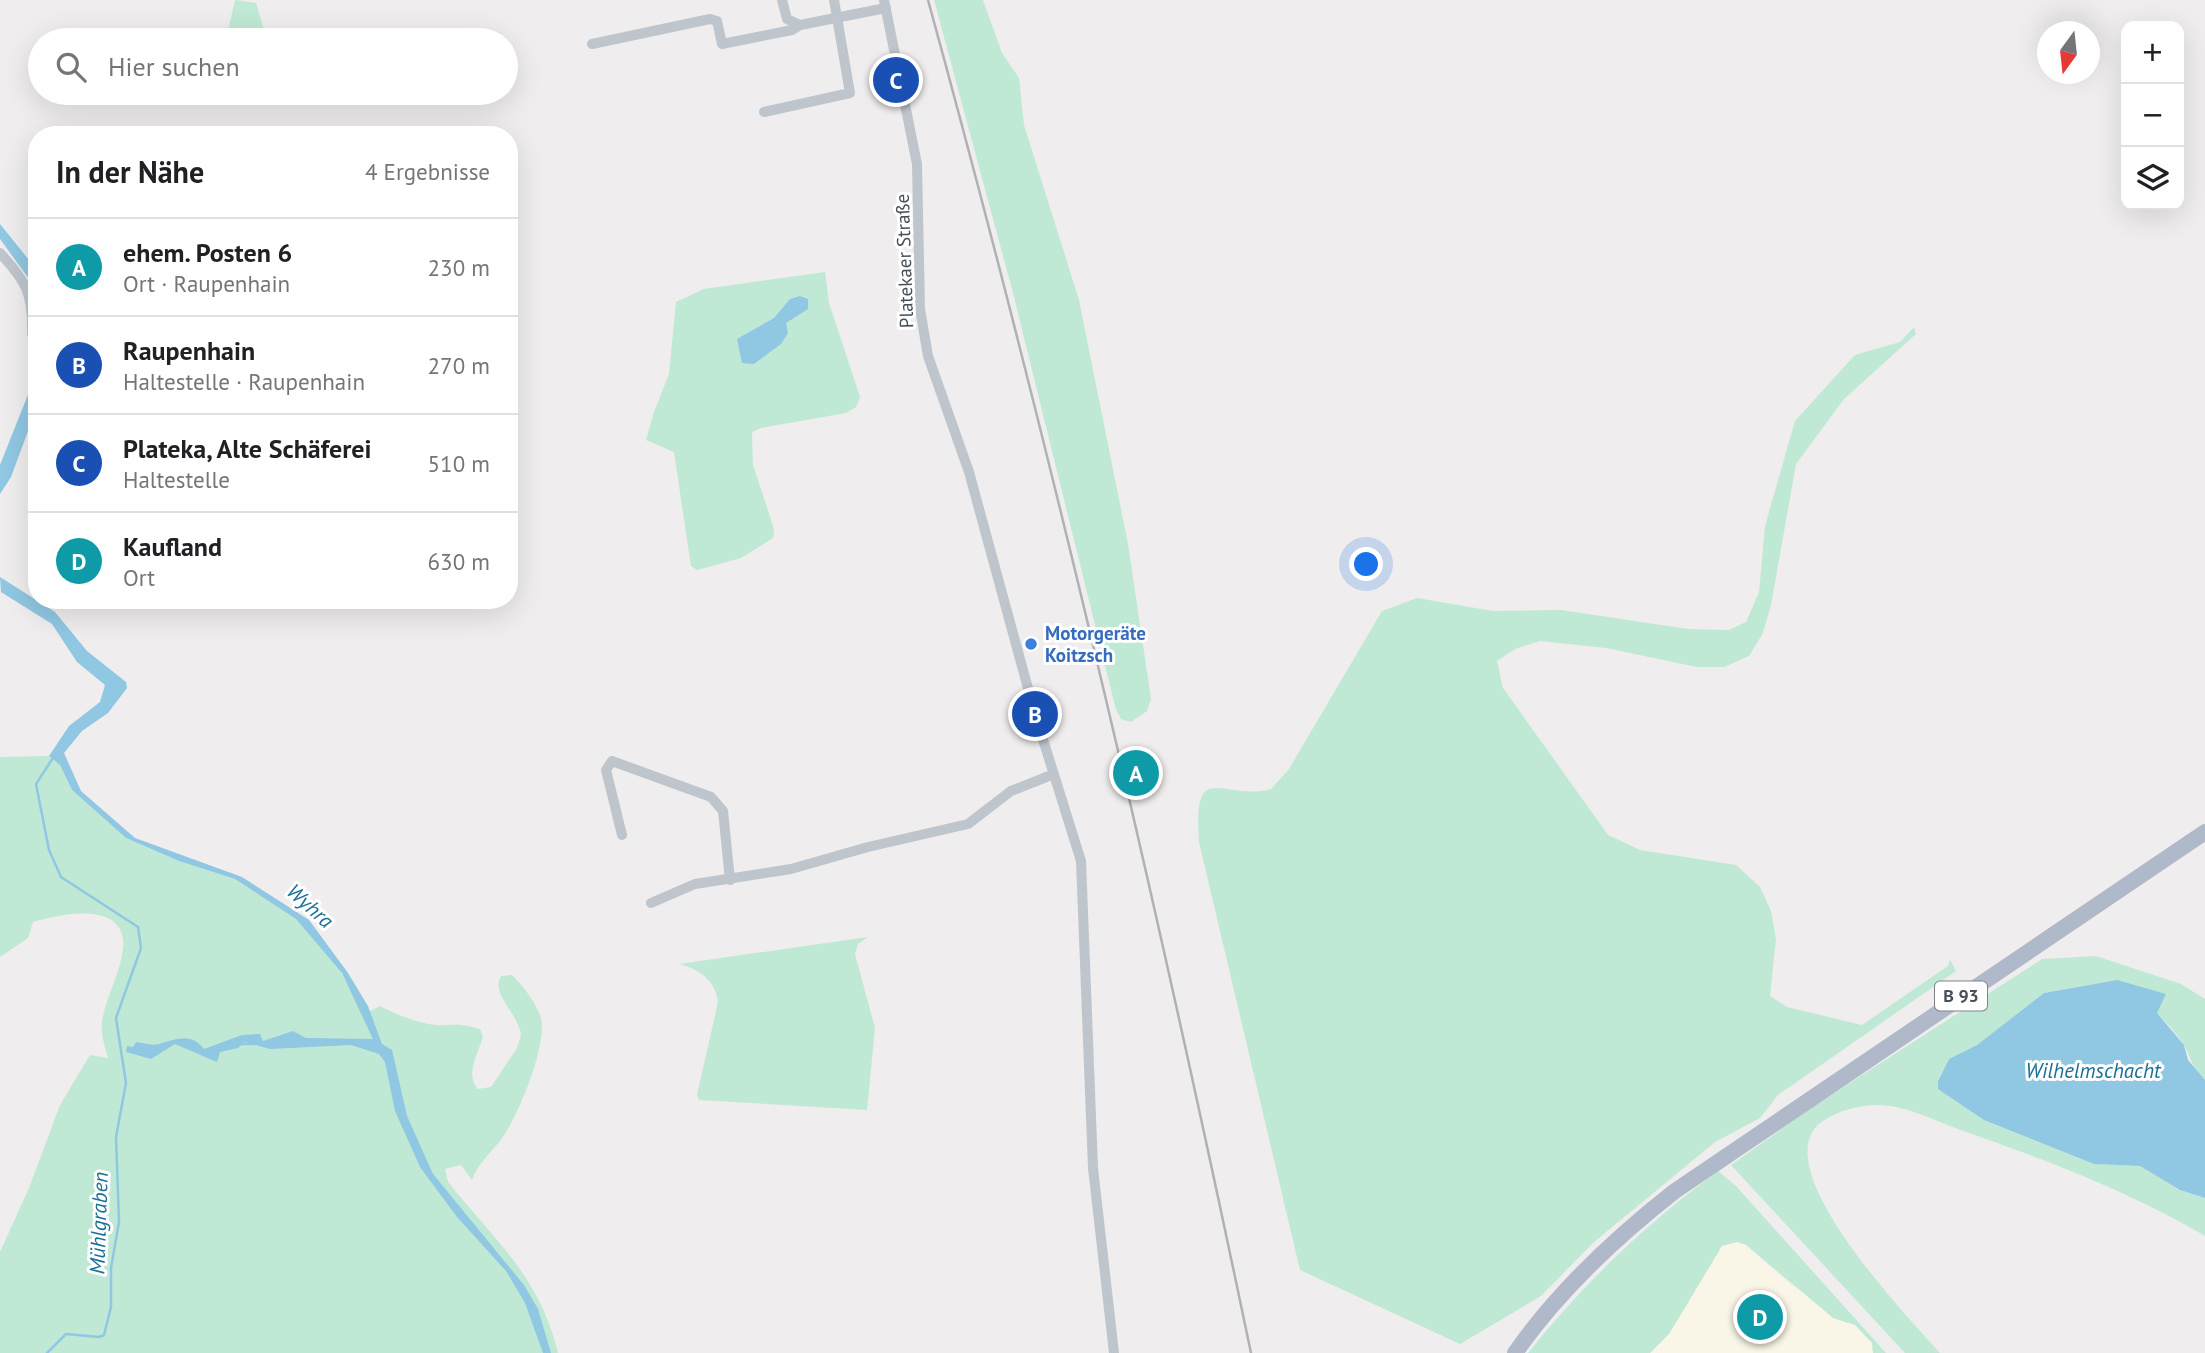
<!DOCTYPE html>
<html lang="de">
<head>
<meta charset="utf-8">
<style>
  body { margin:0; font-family:"PT Sans",sans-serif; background:#f6f6f6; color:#202124 }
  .controls { position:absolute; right:21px; top:21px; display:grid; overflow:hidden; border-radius:14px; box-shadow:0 7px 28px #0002 }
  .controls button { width:63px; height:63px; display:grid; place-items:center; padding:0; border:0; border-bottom:2px solid #e0e0e0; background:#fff; color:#202124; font:35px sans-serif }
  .compass { position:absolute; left:2037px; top:21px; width:63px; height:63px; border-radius:50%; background:#fff; box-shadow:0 7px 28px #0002; rotate:195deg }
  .you { position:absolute; left:1367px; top:565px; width:24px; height:24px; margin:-18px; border:5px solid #fff; border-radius:50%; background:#1a73e8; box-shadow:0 0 0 10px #1a73e833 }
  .badge { display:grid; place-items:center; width:46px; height:46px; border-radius:50%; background:#b45309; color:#fff; font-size:23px; font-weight:700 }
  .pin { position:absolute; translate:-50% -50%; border:4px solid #fff; box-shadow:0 2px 7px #0006 }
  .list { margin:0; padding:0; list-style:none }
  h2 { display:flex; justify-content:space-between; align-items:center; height:91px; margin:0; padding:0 28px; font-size:30px }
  h2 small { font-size:23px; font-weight:400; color:#757577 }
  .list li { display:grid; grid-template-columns:46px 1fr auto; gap:21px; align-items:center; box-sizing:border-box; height:98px; padding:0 28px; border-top:2px solid #e0e0e0 }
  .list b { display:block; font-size:26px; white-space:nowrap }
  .list p { margin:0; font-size:23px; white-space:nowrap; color:#757577 }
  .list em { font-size:23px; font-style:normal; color:#757577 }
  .icon { flex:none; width:38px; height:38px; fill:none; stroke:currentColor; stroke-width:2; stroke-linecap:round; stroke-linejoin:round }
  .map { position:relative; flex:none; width:2205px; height:1353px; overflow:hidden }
  .search { position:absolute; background:#fff; box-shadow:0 7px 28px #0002; left:28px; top:28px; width:490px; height:77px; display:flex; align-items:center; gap:18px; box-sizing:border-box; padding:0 24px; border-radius:38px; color:#757577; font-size:26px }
  .panel { position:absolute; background:#fff; box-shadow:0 7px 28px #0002; left:28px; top:126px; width:490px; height:483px; border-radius:28px }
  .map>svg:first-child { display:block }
  .commercial { fill:#f9f6e7 }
  .green { fill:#bfe9d4 }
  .water { fill:#90c7e2 }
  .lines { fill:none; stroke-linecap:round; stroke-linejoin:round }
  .stream { stroke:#90c7e2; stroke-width:2.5 }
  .minor { stroke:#bfc5cd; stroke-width:10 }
  .primary { stroke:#afb9c9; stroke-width:16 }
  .rail { stroke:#afb1b6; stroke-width:2.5 }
  .shop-dot { fill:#3f7fe0; stroke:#fff; stroke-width:2.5 }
  .labels { text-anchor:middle; stroke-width:6; stroke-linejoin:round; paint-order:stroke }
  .shield { fill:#fff; stroke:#7e838a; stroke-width:2 }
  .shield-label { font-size:18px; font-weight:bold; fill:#474e58 }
  .street-label { font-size:19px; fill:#474e58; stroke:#fff }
  .shop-label { font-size:19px; font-weight:bold; fill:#366cbe; stroke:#fff; text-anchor:start }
  .water-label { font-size:21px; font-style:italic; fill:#1b6e97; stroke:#fff }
</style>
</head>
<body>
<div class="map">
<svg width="2205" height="1353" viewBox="0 0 2205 1353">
  <rect width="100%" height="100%" fill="#efeded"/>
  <path class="commercial" d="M1737 1242 1746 1245 1792 1286 1804 1291 1833 1318 1855 1325 1872 1343 1873 1353H1650L1669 1334 1722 1246Z"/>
  <path class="green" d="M235 0 256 3 267 40H226Z
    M934 0H983L1002 53 1019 78 1024 125 1079 300 1128 544 1151 699 1147 711 1131 722 1121 719 1116 710 1013 293Z
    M825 272 829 303 860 397 856 407 846 413 761 428 752 432 753 465 774 529 773 538 741 558 697 570 691 566 674 452 646 440 654 412 669 374 676 302 704 289Z
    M1914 327 1916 334 1844 399 1796 464 1771 605 1763 633 1749 656 1724 667H1697L1606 648 1540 641 1515 649 1497 661 1503 688 1608 835 1640 850 1736 865 1760 887 1771 911 1776 939 1770 996 1787 1007 1862 1025 1948 966 1950 959 1956 971 1778 1095 1760 1118 1715 1142 1594 1242 1541 1296 1460 1344 1300 1270 1199 842C1193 756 1222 802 1271 789L1289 769 1382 611 1417 598 1493 611 1561 610 1688 629 1729 630 1746 622 1759 592 1765 526 1795 421 1855 355 1900 342Z
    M49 756 60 765 72 790 126 838 179 861 235 879 296 919 338 967 364 1014 380 1006C397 1015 426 1027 446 1025 459 1024 467 1025 480 1029L483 1036C479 1053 464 1074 478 1089L491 1087 517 1048 521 1035C519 1014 490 994 501 976L512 975C523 986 534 1000 540 1015 550 1041 517 1119 500 1141 489 1155 478 1163 472 1180L461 1165 445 1169 448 1182C495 1241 539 1275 558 1353H0V1252L29 1188 60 1105 90 1055 108 1058C105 1047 100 1033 102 1021 106 997 120 974 123 949 128 899 59 914 33 922L28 938 0 957V757Z
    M868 937 858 944 855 954 875 1028 867 1110 699 1100 697 1095 718 1002C716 981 699 969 679 964Z
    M2096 956 2181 984 2205 999V1080C2189 1066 2192 1056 2182 1042 2165 1017 2140 999 2117 980L2044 993 1977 1045 1949 1059 1938 1080V1088L1984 1120 2094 1164 2140 1166 2180 1190 2205 1198V1236C2128 1191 2047 1160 1963 1131 1936 1121 1905 1105 1877 1105 1860 1105 1841 1110 1826 1119 1755 1159 1909 1318 1940 1353H1905L1731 1165 1814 1106 2042 959Z
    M1718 1171 1736 1186 1886 1353H1873L1872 1343 1855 1325 1833 1318 1746 1245 1737 1242 1722 1246 1669 1334 1650 1353H1528C1584 1283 1646 1224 1718 1171Z"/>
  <path class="water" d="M0 224 37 270V290L0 239Z
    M800 296 808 299V309L786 323 788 333 781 344 754 364 742 363 737 339 774 318 790 299Z
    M37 372V407L11 477 0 494V465Z
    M0 577 55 612 87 651 126 682 127 688 108 713 82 731 64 753 81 791 135 838 242 877 309 920 348 973 368 1006 382 1044 392 1050 407 1116 433 1174 524 1285 538 1309 551 1353H543L525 1303 506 1271 457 1217 420 1167 395 1111 385 1062 379 1054 351 1045 270 1049 245 1042 238 1048 220 1052 217 1062 175 1044 151 1059 126 1052 127 1046 133 1047 136 1042C143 1043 152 1046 159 1044 176 1039 191 1032 204 1049L242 1035 260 1034 263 1041 293 1031 306 1038 373 1039 342 973 296 919 235 879 179 861 126 838 72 790 60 765 49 756 69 726 100 702 105 685 77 662 52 624 1 592Z
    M2117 980 2166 994 2157 1013 2184 1045 2188 1060 2205 1080V1198L2180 1190 2140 1166 2094 1164 1984 1120 1938 1089V1081L1949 1059 1977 1045 2044 993Z"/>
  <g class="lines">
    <path class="stream" d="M241 1044H256
      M47 1353 66 1334 99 1337 104 1335 111 1307V1268L119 1222 116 1137 126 1083 116 1018 141 948 138 927 61 877 49 850 36 784 53 758"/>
    <path class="minor" d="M782 0 787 19 800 25 886 8
      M884 0 917 164 920 309 928 356 969 472 1035 714 1081 861 1093 1168 1114 1353
      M592 44 710 19 717 21 722 44 792 30 800 25
      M764 112 850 93 834 0
      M0 253C27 282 33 294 32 334
      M622 835 606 770 612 761 711 797 723 811 730 880
      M651 903 695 884 791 869 868 847 968 824 1011 791 1054 774"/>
    <path class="primary" d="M1515 1353C1559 1290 1615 1238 1675 1191L2205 832"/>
    <path class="rail" d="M928 0C1051 448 1156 898 1251 1353"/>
  </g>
  <circle class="shop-dot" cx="1031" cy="644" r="7"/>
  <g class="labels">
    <rect class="shield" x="1935" y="981.5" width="52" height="29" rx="5"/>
    <g class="shield-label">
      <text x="1961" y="1002">B 93</text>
    </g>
    <g class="street-label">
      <text transform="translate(904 261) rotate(-92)" y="7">Platekaer Straße</text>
    </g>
    <g class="shop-label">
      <text x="1045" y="640">Motorgeräte<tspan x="1045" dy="22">Koitzsch</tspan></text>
    </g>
    <g class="water-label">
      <text transform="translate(310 906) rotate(42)" y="7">Wyhra</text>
      <text x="2093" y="1078">Wilhelmschacht</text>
      <text transform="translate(99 1223) rotate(-88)" y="7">Mühlgraben</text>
    </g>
  </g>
</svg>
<div class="controls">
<button>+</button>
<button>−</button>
<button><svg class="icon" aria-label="layers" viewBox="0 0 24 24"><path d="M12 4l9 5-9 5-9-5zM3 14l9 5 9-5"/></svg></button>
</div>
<svg class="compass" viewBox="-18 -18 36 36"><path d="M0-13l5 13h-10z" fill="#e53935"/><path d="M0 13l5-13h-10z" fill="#757577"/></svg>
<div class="you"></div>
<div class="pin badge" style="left:1136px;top:773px;background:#0f9aa8">A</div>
<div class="pin badge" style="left:1035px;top:714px;background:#1a4fb4">B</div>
<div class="pin badge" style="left:896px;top:80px;background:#1a4fb4">C</div>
<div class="pin badge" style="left:1760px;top:1317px;background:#0f9aa8">D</div>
<div class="search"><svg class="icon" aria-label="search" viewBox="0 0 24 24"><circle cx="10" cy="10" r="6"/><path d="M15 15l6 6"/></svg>Hier suchen</div>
<section class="panel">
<h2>In der Nähe<small>4 Ergebnisse</small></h2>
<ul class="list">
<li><span class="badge" style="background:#0f9aa8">A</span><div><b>ehem. Posten 6</b><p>Ort · Raupenhain</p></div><em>230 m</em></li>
<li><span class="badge" style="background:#1a4fb4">B</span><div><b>Raupenhain</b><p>Haltestelle · Raupenhain</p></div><em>270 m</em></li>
<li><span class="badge" style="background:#1a4fb4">C</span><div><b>Plateka, Alte Schäferei</b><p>Haltestelle</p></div><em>510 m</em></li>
<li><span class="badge" style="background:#0f9aa8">D</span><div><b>Kaufland</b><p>Ort</p></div><em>630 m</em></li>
</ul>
</section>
</div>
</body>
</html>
